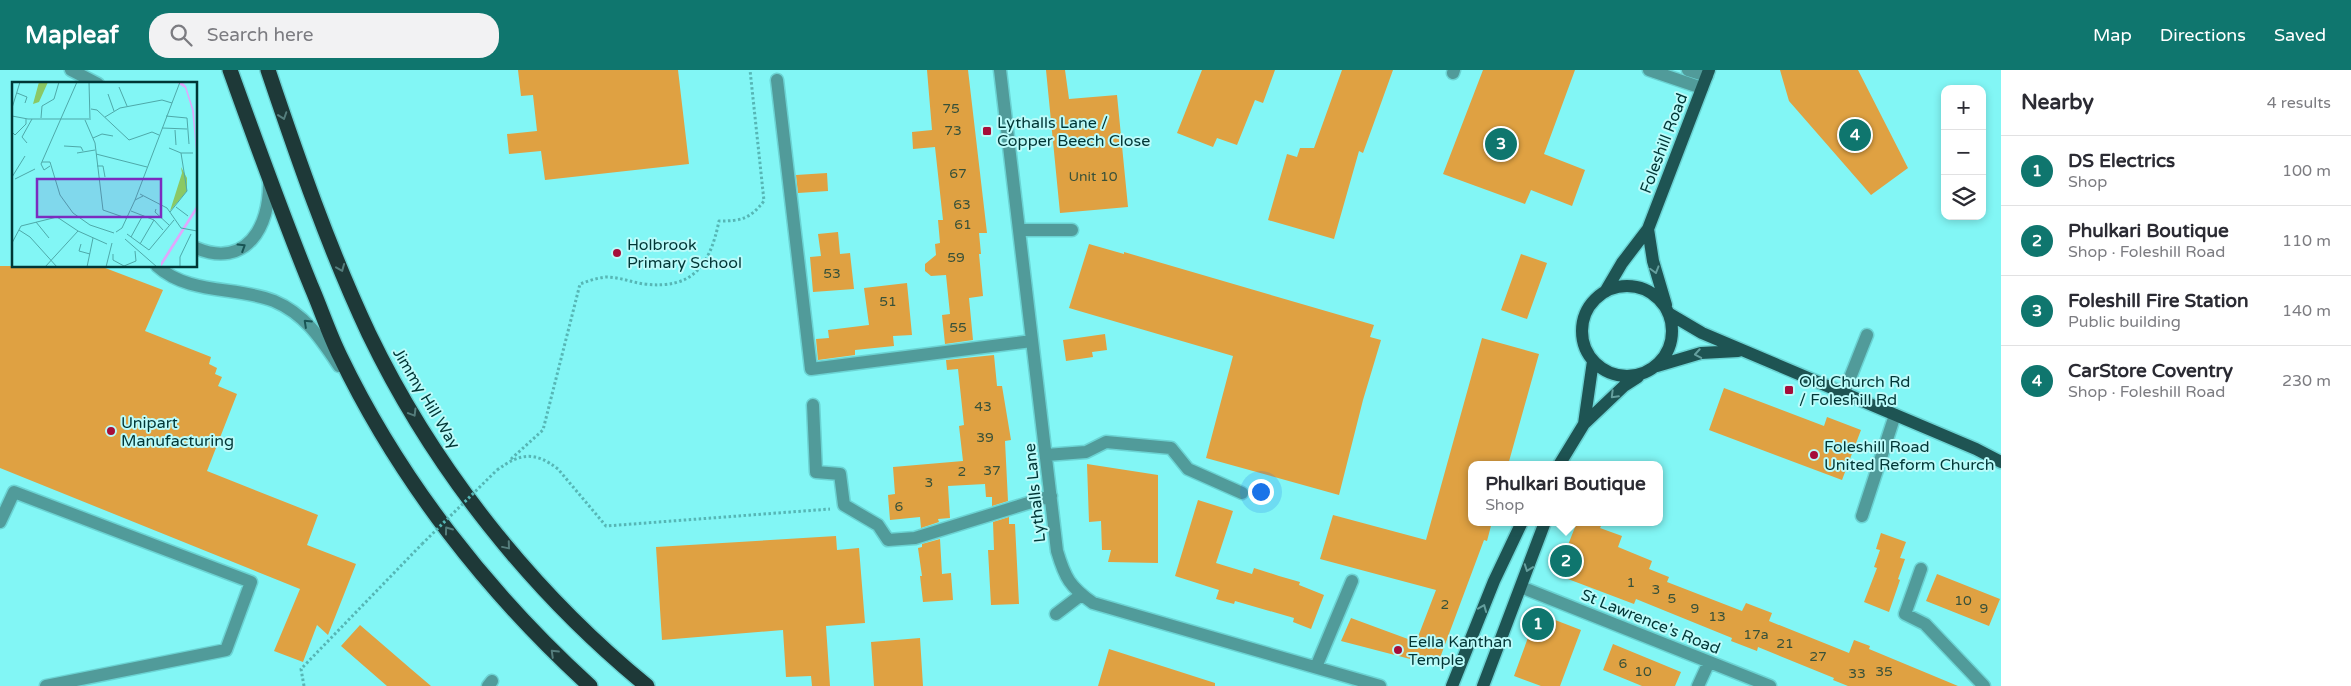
<!DOCTYPE html>
<html lang="en">
<head>
<meta charset="utf-8">
<style>
  body { margin:0; font-family:"Varela Round",sans-serif; background:#f2f2f3; color:#2b2b33 }
  .controls { position:absolute; right:15px; top:15px; display:grid; overflow:hidden; border-radius:10px; box-shadow:0 2px 8px #0003 }
  .controls button { width:45px; height:45px; display:grid; place-items:center; padding:0; border:0; border-bottom:1px solid #e1e1e2; background:#fff; color:#2b2b33; font:25px sans-serif }
  .you { position:absolute; left:1260px; top:421px; width:18px; height:18px; margin:-12px; border:4px solid #fff; border-radius:50%; background:#1a73e8; box-shadow:0 0 0 8px #1a73e833 }
  .badge { display:grid; place-items:center; width:32px; height:32px; border-radius:50%; background:#0f766e; color:#fff; font-size:16px; font-weight:700 }
  .pin { position:absolute; translate:-50% -50%; border:2px solid #fff; box-shadow:0 1px 5px #0006 }
  .popup { position:absolute; left:1468px; top:391px; width:195px; height:65px; box-sizing:border-box; display:grid; place-content:center; border-radius:10px; background:#fff; filter:drop-shadow(0 1px 4px #0005); font-size:16px; white-space:nowrap; color:#7c7c81 }
  .popup b { font-size:19px; color:#2b2b33 }
  .popup::after { content:''; position:absolute; left:50%; top:100%; margin-left:-10px; border:10px solid transparent; border-top-color:#fff }
  .list { margin:0; padding:0; list-style:none }
  h2 { display:flex; justify-content:space-between; align-items:center; height:65px; margin:0; padding:0 20px; font-size:21px }
  h2 small { font-size:16px; font-weight:400; color:#7c7c81 }
  .list li { display:grid; grid-template-columns:32px 1fr auto; gap:15px; align-items:center; box-sizing:border-box; height:70px; padding:0 20px; border-top:1px solid #e1e1e2 }
  .list b { display:block; font-size:19px; white-space:nowrap }
  .list p { margin:0; font-size:16px; white-space:nowrap; color:#7c7c81 }
  .list em { font-size:16px; font-style:normal; color:#7c7c81 }
  .icon { flex:none; width:28px; height:28px; fill:none; stroke:currentColor; stroke-width:2; stroke-linecap:round; stroke-linejoin:round }
  .map { position:relative; flex:none; width:2001px; height:616px; overflow:hidden }
  header { display:flex; align-items:center; gap:30px; box-sizing:border-box; height:70px; padding:0 25px; background:#0f766e; color:#fff }
  header strong { font-size:24px }
  nav { display:flex; gap:28px; margin-inline-start:auto; font-size:18px }
  .search { width:350px; height:45px; background:#f2f2f3; display:flex; align-items:center; gap:12px; box-sizing:border-box; padding:0 18px; border-radius:20px; color:#7c7c81; font-size:19px }
  main { display:flex }
  aside { flex:1; background:#fff }
  .map>svg:first-child { display:block }
  .building { fill:#dfa142 }
  .lines { fill:none; stroke-linecap:round; stroke-linejoin:round }
  .minor-casing { stroke:#6bd3d3; stroke-width:15 }
  .major-casing { stroke:#6bd3d3; stroke-width:15 }
  .highway-casing { stroke:#6bd3d3; stroke-width:18 }
  .path { stroke:#56b6b5; stroke-width:3; stroke-dasharray:2.5 2.5; stroke-linecap:butt }
  .minor { stroke:#519b9a; stroke-width:12 }
  .major { stroke:#1e5453; stroke-width:12 }
  .highway { stroke:#1e3938; stroke-width:15 }
  .path-bridge { stroke:#56b6b5; stroke-width:3; stroke-dasharray:2.5 2.5; stroke-linecap:butt }
  .oneway { stroke:#557d7c }
  .oneway2 { stroke:#185454 }
  .oneway3 { stroke:#659f9e }
  .poi-dot { fill:#a60d39; stroke:#bbfbfa; stroke-width:2 }
  .labels { text-anchor:middle; stroke-width:4; stroke-linejoin:round; paint-order:stroke }
  .number-label { font-size:14px; fill:#385139 }
  .poi-label { font-size:16px; fill:#003636; stroke:#bbfbfa; text-anchor:start }
  .street-label { font-size:16px; fill:#003636; stroke:#bbfbfa }
  .inset-road { fill:none; stroke:#4ea9a9; stroke-width:1 }
  .view { fill:#7b2cbf; fill-opacity:0.15; stroke:#7b2cbf; stroke-width:2.5 }
  .inset-edge { fill:none; stroke:#003636; stroke-width:2.5 }
</style>
</head>
<body>
<header>
<strong>Mapleaf</strong>
<div class="search"><svg class="icon" aria-label="search" viewBox="0 0 24 24"><circle cx="10" cy="10" r="6"/><path d="M15 15l6 6"/></svg>Search here</div>
<nav><a>Map</a><a>Directions</a><a>Saved</a></nav>
</header>
<main>
<div class="map">
<svg width="2001" height="616" viewBox="0 0 2001 616">
  <rect width="100%" height="100%" fill="#82f6f5"/>
  <path class="building" d="M518 0H678L689 94 545 110 541 81 509 84 507 64 537 61 533 25 521 26Z
    M927 0H968L987 163H979L981 184H979L983 226 969 228 973 270 945 274 942 245 950 244 946 205 931 206 925 201V194L936 185 935 174 940 173 938 150H943L935 77 913 79 912 62 932 60Z
    M1046 0H1065L1069 29 1117 25 1128 137 1060 143Z
    M1202 0H1275L1263 33 1255 30 1237 75 1217 68 1213 77 1177 63Z
    M1342 0H1393L1363 83 1359 81 1334 169 1268 150 1287 84 1297 87 1300 78H1314Z
    M1483 0H1575L1544 84 1585 100 1572 136 1531 120 1525 134 1443 104Z
    M1780 0H1858L1908 98 1871 125 1789 31Z
    M827 103 828 121 798 123 796 105Z
    M838 162 840 184 850 183 854 219 813 222 810 187 821 186 818 164Z
    M1089 174 1124 184V182L1374 255 1370 267 1381 270 1363 330 1339 425 1206 388 1233 286 1069 238Z
    M1521 184 1547 193 1527 249 1501 240Z
    M0 196H100L163 220 145 261 211 287 209 294 217 298 215 304 222 307 218 316 237 324 207 401 318 445 307 475 356 494 328 565 317 555 303 592 274 581 300 519 0 398Z
    M907 213 912 265 893 266 894 276 855 280V285L818 290 816 269 829 268 828 260 869 255 864 218Z
    M1105 264 1107 280 1092 282 1093 287 1066 291 1063 270Z
    M1482 268 1539 284 1508 395H1472V452H1492L1487 471 1484 470 1437 596 1341 571 1351 548 1416 572 1436 520 1320 489 1333 445 1426 470Z
    M994 285 997 316H1002L1011 370 1005 371 1008 431 992 436V427H986L985 414 948 416 950 448 938 449 939 452 921 458 920 447 890 450 888 425 895 424 893 397 963 391 959 356 964 355 958 299 947 300 946 290Z
    M1724 318 1824 356 1827 347 1861 360 1842 410 1709 360Z
    M1087 394 1158 405V493L1108 492 1111 480H1102L1101 451 1089 452Z
    M1198 430 1233 441 1216 493 1252 504 1254 498 1279 506 1300 512 1299 515 1324 525 1311 559 1293 552 1294 548 1235 531 1234 534 1216 529 1219 520 1175 506Z
    M1009 447V454H1015L1019 534 991 535 988 480H994L993 452Z
    M1577 452H1603L1600 458 1622 466 1618 477 1652 491 1649 499 1669 507 1667 512 1742 541 1746 533 1772 543 1769 551 1849 583 1854 570 1870 576 1869 579 1958 616H1848L1833 610 1834 608 1758 577 1757 581 1731 571 1732 568 1636 529 1634 534 1560 506 1559 498Z
    M1881 463 1906 472 1900 488 1905 489 1898 509 1900 510 1889 542 1864 532 1877 498 1874 497 1880 480 1876 479Z
    M836 466 837 480 859 478 865 553 826 556 830 616H812L811 606 786 607 783 560 662 570 656 477Z
    M940 469 942 504 951 503 953 530 923 532 920 506H922L918 478 922 477V474Z
    M1937 504 2000 529 1989 556 1926 531Z
    M1537 543 1581 560 1560 616H1541L1514 606Z
    M360 555 411 599 431 616H387L341 576Z
    M920 568 923 616H874L871 572Z
    M1613 574 1681 602 1675 616H1642L1603 600Z
    M1109 579 1215 613V616H1098Z"/>
  <g class="lines">
    <g class="minor-casing">
      <path id="minor" d="M71 0 98 14
        M1000 0 1057 481C1065 508 1070 517 1093 533L1380 616
        M1649 0 1702 18
        M1688 0 1707 6
        M1453 3 1454 0
        M777 10 811 299 1032 271
        M1019 160H1072
        M196 178C246 199 270 157 269 112
        M157 196C189 225 237 216 274 231 305 244 321 269 339 296
        M1844 323 1867 265
        M813 335 816 402 840 404 844 435 878 455 888 470 915 468 1051 426
        M1046 385 1086 382 1106 372 1171 378 1188 399 1242 423
        M1862 446 1895 345
        M0 452 14 422 251 512 226 580 46 616
        M1921 499 1905 544 1925 554 1984 616
        M1521 517 1770 616
        M1056 544 1081 525
        M1316 597 1352 511
        M488 616 492 611
        M1698 616 1709 592"/>
    </g>
    <g class="major-casing">
      <path id="major" d="M1648 159 1653 191 1666 235
        M1582 261a45 45 0 1 1 90 0a45 45 0 1 1-90 0Z
        M1605 222 1622 193 1648 159 1709 0
        M1668 243 1702 263 1976 379 2001 392
        M1657 296 1701 283 1738 281
        M1584 354 1593 291
        M1559 395 1584 354 1624 316 1638 307
        M1452 616 1494 511 1522 452
        M1483 616 1545 452"/>
    </g>
    <g class="highway-casing">
      <path id="highway" d="M230 0C256 72 282 145 311 216 321 239 329 264 340 286 400 411 488 523 590 616
        M268 0C298 89 329 179 369 264 434 399 532 522 647 616"/>
    </g>
    <path class="path" d="M511 389 543 360 580 214C588 211 597 208 606 207 619 207 631 212 644 214 693 220 710 195 719 151 741 151 750 149 764 131L750 0
      M497 400C520 383 535 381 558 399L606 456 830 439
      M304 616 301 599 422 474"/>
    <use href="#minor" class="minor"/>
    <use href="#major" class="major"/>
    <use href="#highway" class="highway"/>
    <path class="path-bridge" d="M422 474 497 400"/>
  </g>
  <defs><path id="oneway-chevron" d="M-2-3.5L2.5 0L-2 3.5" fill="none" stroke-width="1.6" stroke-linecap="round" stroke-linejoin="round" transform="scale(1.25)"/></defs>
  <g class="oneway">
    <use href="#oneway-chevron" transform="translate(283 46) rotate(71)"/>
    <use href="#oneway-chevron" transform="translate(341 198) rotate(68)"/>
    <use href="#oneway-chevron" transform="translate(413 343) rotate(59)"/>
    <use href="#oneway-chevron" transform="translate(448 460) rotate(-126)"/>
    <use href="#oneway-chevron" transform="translate(507 476) rotate(50)"/>
    <use href="#oneway-chevron" transform="translate(554 583) rotate(-136)"/>
  </g>
  <g class="oneway2">
    <use href="#oneway-chevron" transform="translate(242 177) rotate(-32)"/>
    <use href="#oneway-chevron" transform="translate(307 253) rotate(-137)"/>
  </g>
  <g class="oneway3">
    <use href="#oneway-chevron" transform="translate(1655 200) rotate(74)"/>
    <use href="#oneway-chevron" transform="translate(1698 284) rotate(170)"/>
    <use href="#oneway-chevron" transform="translate(1614 325) rotate(135)"/>
    <use href="#oneway-chevron" transform="translate(1528 498) rotate(110)"/>
    <use href="#oneway-chevron" transform="translate(1483 538) rotate(-68)"/>
  </g>
  <g class="poi-dot">
    <rect x="982" y="56" width="10" height="10" rx="2.5"/>
    <circle cx="617" cy="183" r="5"/>
    <rect x="1784" y="315" width="10" height="10" rx="2.5"/>
    <circle cx="111" cy="361" r="5"/>
    <circle cx="1814" cy="385" r="5"/>
    <circle cx="1398" cy="580" r="5"/>
  </g>
  <g class="labels">
    <g class="number-label">
      <text x="951" y="43">75</text>
      <text x="953" y="65">73</text>
      <text x="958" y="108">67</text>
      <text x="1093" y="111">Unit 10</text>
      <text x="962" y="139">63</text>
      <text x="963" y="159">61</text>
      <text x="956" y="192">59</text>
      <text x="832" y="208">53</text>
      <text x="888" y="236">51</text>
      <text x="958" y="262">55</text>
      <text x="983" y="341">43</text>
      <text x="985" y="372">39</text>
      <text x="992" y="405">37</text>
      <text x="962" y="406">2</text>
      <text x="929" y="417">3</text>
      <text x="899" y="441">6</text>
      <text x="1631" y="517">1</text>
      <text x="1656" y="524">3</text>
      <text x="1672" y="533">5</text>
      <text x="1963" y="535">10</text>
      <text x="1445" y="539">2</text>
      <text x="1695" y="543">9</text>
      <text x="1984" y="543">9</text>
      <text x="1717" y="551">13</text>
      <text x="1756" y="569">17a</text>
      <text x="1785" y="578">21</text>
      <text x="1818" y="591">27</text>
      <text x="1623" y="598">6</text>
      <text x="1643" y="606">10</text>
      <text x="1884" y="606">35</text>
      <text x="1857" y="608">33</text>
    </g>
    <g class="poi-label">
      <text x="997" y="58">Lythalls Lane /<tspan x="997" dy="18">Copper Beech Close</tspan></text>
      <text x="627" y="180">Holbrook<tspan x="627" dy="18">Primary School</tspan></text>
      <text x="1799" y="317">Old Church Rd<tspan x="1799" dy="18">/ Foleshill Rd</tspan></text>
      <text x="121" y="358">Unipart<tspan x="121" dy="18">Manufacturing</tspan></text>
      <text x="1824" y="382">Foleshill Road<tspan x="1824" dy="18">United Reform Church</tspan></text>
      <text x="1408" y="577">Eella Kanthan<tspan x="1408" dy="18">Temple</tspan></text>
    </g>
    <g class="street-label">
      <text transform="translate(1663 73) rotate(-69)" y="6">Foleshill Road</text>
      <text transform="translate(427 328) rotate(59)" y="6">Jimmy Hill Way</text>
      <text transform="translate(1034 423) rotate(-96)" y="6">Lythalls Lane</text>
      <text transform="translate(1651 551) rotate(22)" y="6">St Lawrence's Road</text>
    </g>
  </g>
  <g transform="translate(12 12)">
    <rect width="185" height="185" fill="#82f6f5"/>
    <path d="M27 0H36L27 20 21 22ZM169 85 175 96V109L158 129 170 91Z" fill="#8bc864"/>
    <path d="M164 0 171 1 174 4 182 29 185 78 180 28 173 6ZM185 123V128L149 185V180Z" fill="#e0a7fc"/>
    <path class="inset-road" d="M77 0 78 38M107 5 115 24M5 11 15 15 13 21M96 12 102 29M0 26 8 0M79 27 85 28 117 58 140 50 147 53M0 34 16 37H77M154 34 175 36 177 62M93 35 108 26 150 18 160 21M29 36 30 24 42 17 47 0M73 38 83 61 91 128 114 136M150 46 175 47M163 48 164 63M0 50 3 53 14 42V37M81 56 90 52 101 54M15 61 10 55 20 37M52 64 69 65 71 69M157 66 169 71H181M65 71 83 68M84 72 135 85M30 80H38L48 113 61 131 78 143 102 151M38 84 32 88 29 82 65 0M85 84H91L93 95M0 95 13 74M3 97 23 87M128 112 155 126 169 146 185 149M123 118 168 0M164 125 176 134M144 127 143 130 157 143M119 129 142 138 151 148M158 130 175 109 169 71M24 140 37 156M7 148 18 155 45 185M104 150 110 146 123 118 131 114M115 152 137 168 162 138M119 155 131 133M113 157 145 185M0 161 9 144 45 135 66 149 95 162M69 162 67 169 78 172M128 162 142 138M101 172V178L112 184M112 184 124 179 123 169M33 185 66 149M75 185 81 156M94 185 100 161M168 185V175L179 152"/>
    <path class="view" d="M25 97H149V135H25Z"/>
    <rect width="185" height="185" class="inset-edge"/>
  </g>
</svg>
<div class="controls">
<button>+</button>
<button>−</button>
<button><svg class="icon" aria-label="layers" viewBox="0 0 24 24"><path d="M12 4l9 5-9 5-9-5zM3 14l9 5 9-5"/></svg></button>
</div>
<div class="you"></div>
<div class="pin badge" style="left:1538px;top:554px">1</div>
<div class="pin badge" style="left:1566px;top:491px">2</div>
<div class="popup"><b>Phulkari Boutique</b>Shop</div>
<div class="pin badge" style="left:1501px;top:74px">3</div>
<div class="pin badge" style="left:1855px;top:65px">4</div>
</div>
<aside>
<h2>Nearby<small>4 results</small></h2>
<ul class="list">
<li><span class="badge">1</span><div><b>DS Electrics</b><p>Shop</p></div><em>100 m</em></li>
<li><span class="badge">2</span><div><b>Phulkari Boutique</b><p>Shop · Foleshill Road</p></div><em>110 m</em></li>
<li><span class="badge">3</span><div><b>Foleshill Fire Station</b><p>Public building</p></div><em>140 m</em></li>
<li><span class="badge">4</span><div><b>CarStore Coventry</b><p>Shop · Foleshill Road</p></div><em>230 m</em></li>
</ul>
</aside>
</main>
</body>
</html>
